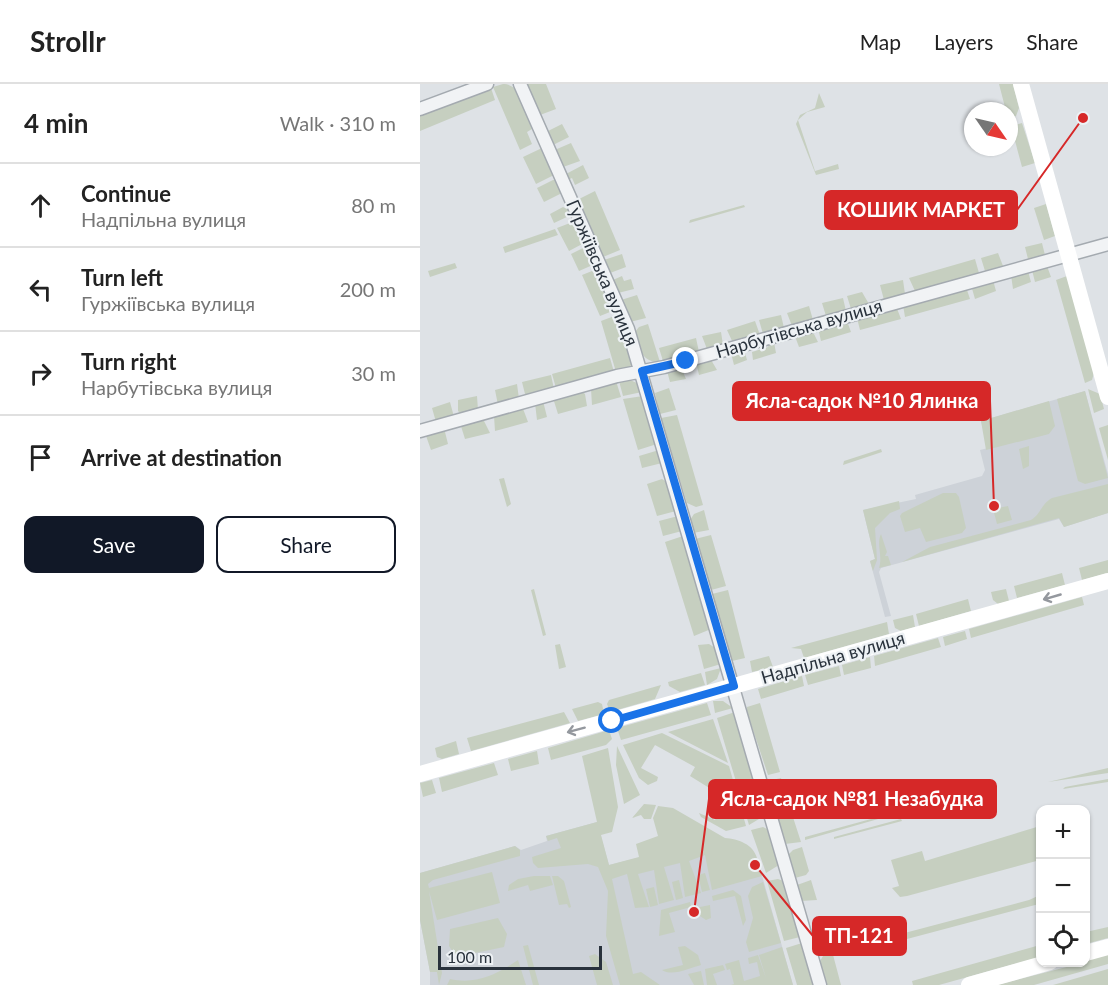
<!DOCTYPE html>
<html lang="en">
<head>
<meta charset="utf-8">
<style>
  body { margin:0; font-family:Lato,sans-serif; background:#f2f2f2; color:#222 }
  .controls { position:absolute; right:18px; bottom:18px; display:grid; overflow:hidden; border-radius:12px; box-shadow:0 2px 4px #0004 }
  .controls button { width:54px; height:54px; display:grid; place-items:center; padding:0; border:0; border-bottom:2px solid #e0e0e0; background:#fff; color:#222; font:30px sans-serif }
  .compass { position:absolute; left:544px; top:18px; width:54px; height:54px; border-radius:50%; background:#fff; box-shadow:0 2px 4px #0004; rotate:124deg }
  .scale { position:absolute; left:18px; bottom:15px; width:164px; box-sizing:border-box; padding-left:6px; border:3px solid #29323c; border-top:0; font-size:16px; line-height:21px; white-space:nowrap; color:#29323c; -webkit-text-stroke:4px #edf1f4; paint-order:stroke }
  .stop { position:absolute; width:18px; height:18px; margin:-14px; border:4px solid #1a73e8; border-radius:50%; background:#fff }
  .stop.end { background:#1a73e8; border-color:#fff; box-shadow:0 2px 6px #0008 }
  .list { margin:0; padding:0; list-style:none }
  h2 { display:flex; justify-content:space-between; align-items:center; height:78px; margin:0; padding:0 24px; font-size:26px }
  h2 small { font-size:20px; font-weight:400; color:#767676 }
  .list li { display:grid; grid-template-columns:39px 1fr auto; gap:18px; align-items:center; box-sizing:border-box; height:84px; padding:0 24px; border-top:2px solid #e0e0e0 }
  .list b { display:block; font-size:22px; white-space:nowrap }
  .list p { margin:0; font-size:20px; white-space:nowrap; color:#767676 }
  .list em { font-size:20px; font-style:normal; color:#767676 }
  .actions { display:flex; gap:12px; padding:18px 24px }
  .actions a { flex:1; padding:14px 0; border:2px solid #111827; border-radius:12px; text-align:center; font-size:21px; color:#111827 }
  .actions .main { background:#111827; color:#fff }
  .icon { flex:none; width:33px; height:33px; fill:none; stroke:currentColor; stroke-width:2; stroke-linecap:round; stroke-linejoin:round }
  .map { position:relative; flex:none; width:688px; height:901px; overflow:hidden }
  header { display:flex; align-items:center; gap:36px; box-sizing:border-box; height:84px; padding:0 30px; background:#fff; border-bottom:2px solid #e0e0e0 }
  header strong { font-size:28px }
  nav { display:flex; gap:33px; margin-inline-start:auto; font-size:21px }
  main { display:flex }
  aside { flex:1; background:#fff }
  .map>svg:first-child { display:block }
  .built { fill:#cdd2d8 }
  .green { fill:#c6cfc0 }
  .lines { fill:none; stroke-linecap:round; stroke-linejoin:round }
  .street-casing { stroke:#a4aab0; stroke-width:15 }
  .street { stroke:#f1f3f5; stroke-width:12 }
  .secondary { stroke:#fff; stroke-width:16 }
  .oneway { stroke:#94989e }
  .route { stroke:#1a73e8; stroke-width:8 }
  .labels { text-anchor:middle; stroke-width:4.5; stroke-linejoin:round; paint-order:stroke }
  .street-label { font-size:18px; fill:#29323c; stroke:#edf1f4 }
  .leader { fill:none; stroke:#d62828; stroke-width:2 }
  .callout-dot { fill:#d62828; stroke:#edf1f4; stroke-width:2 }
  .callout { fill:#d62828; stroke:#d62828; stroke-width:2 }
  .callout-label { font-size:20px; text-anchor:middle; font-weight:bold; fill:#fff }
</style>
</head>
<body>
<header>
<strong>Strollr</strong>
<nav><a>Map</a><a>Layers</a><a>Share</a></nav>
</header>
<main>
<aside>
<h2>4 min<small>Walk · 310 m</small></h2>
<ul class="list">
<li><svg class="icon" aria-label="ahead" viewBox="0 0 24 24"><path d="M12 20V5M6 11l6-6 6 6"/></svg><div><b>Continue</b><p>Надпільна вулиця</p></div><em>80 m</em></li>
<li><svg class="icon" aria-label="left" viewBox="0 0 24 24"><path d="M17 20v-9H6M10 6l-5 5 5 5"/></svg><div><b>Turn left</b><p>Гуржіївська вулиця</p></div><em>200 m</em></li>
<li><svg class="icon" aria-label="right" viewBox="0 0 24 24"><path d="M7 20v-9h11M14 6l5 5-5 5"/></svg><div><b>Turn right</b><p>Нарбутівська вулиця</p></div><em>30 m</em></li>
<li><svg class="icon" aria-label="arrive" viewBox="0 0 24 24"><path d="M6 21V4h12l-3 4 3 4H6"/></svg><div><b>Arrive at destination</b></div></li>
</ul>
<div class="actions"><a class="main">Save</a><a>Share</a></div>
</aside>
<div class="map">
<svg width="688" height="901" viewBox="0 0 688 901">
  <rect width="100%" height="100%" fill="#dee2e6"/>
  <path class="built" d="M665 307 688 390V429L644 443 639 435 461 484 459 488 471 532 465 533 450 477 455 475 443 426 496 415 495 411 562 392 565 386 560 366 568 364 561 337Z
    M177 738 189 781 286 757 332 790 341 788 373 901H10V888L0 836V789L95 762 101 766 127 757 126 752Z"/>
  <path class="green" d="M83 0C103 0 108 31 112 45L107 48 112 60 100 66 73 3Z
    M107 0H126L136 25 120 31Z
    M579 0H593L599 24 596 32 589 35V27H586Z
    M71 4 75 16 0 47V30Z
    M399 9 405 23 387 28 378 36 395 87 418 80 419 85 396 91 376 40 380 31 395 24Z
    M602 39 615 79 602 83 591 42Z
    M142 40 149 53 135 60 131 59 128 47Z
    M151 59 160 77 143 83 136 68 137 65Z
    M122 64 134 91 116 100 103 73Z
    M163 81 169 94 155 101 152 94 148 96 146 90Z
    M133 96H136L142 109 124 118 117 104Z
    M175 107 200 166 183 173 157 116Z
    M626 120 635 152 624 156 614 124Z
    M324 121 325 123 269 139 270 136Z
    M143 123 149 126V132L134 139 130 130Z
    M150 139 156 140 166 158 149 167 137 144Z
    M135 145 138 151 85 169 83 163Z
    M622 159 625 171 608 175 605 163Z
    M167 162 175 180 159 187 151 170Z
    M578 169 583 182 565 187 561 174Z
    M202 170 206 183 190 189 184 176Z
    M555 175 559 189 495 207 489 194Z
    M35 179 37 184 10 193 8 187Z
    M627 182 631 193 615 198 612 186Z
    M177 185 195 226 180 232 162 191Z
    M608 187 611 198 593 205 591 191Z
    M202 192 204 197 211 195 214 205 198 209 193 196Z
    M647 192 674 289 672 296 665 299 636 196Z
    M483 196 485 210 464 216 460 201Z
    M573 196 576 207 555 215 551 201Z
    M546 203 550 215 485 233 483 221Z
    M442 208 449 220 431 225 427 212Z
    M217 211 226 234 210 238 201 216Z
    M423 214 426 227 406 232 402 219Z
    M389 222 393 236 372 242 367 229Z
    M476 222 481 235 440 246 437 234Z
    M197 231 212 280 208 285 196 288 181 237Z
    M361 231 364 244 343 250 339 236Z
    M335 237 340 251 313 259 307 246Z
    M427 237 431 248 401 257 398 244Z
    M228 240 240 278C222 279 219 264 214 249L219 243Z
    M392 246 398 258 379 263 376 255 378 250Z
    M301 248 303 261 287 265 282 252Z
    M276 254 279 268 243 277 239 264Z
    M350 258H354L356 269 333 276 332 268 348 263Z
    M324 265 327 276 314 281 311 269Z
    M190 274 194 288 136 304 132 290Z
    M290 274 297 286 279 291 276 278Z
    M261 283 266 295 250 298 247 287Z
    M131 291 134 305 108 312 105 310 102 298Z
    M208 295 219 300 222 308 203 312 199 297Z
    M196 297 201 313 172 321 171 305Z
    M97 300 99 315 78 321 75 306Z
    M249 304 256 326 240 330 235 309Z
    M668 305 680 310 684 325 674 329Z
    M162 307 165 310 167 322 138 330 133 314Z
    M665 307 688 394 665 400 658 397 637 315Z
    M57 312 58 326 42 331 38 327V316Z
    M223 312 237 360 218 366 203 315Z
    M123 317 127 333 117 336 115 319Z
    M629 317 635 342 629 350 566 366 561 337Z
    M30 318 34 333 16 338 12 324Z
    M102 322 108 338 75 347 74 332Z
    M257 331 283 421 276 423 267 419 241 334Z
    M62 333 70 349 45 355 40 339Z
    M688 341V376L679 344Z
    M24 344 28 360 11 366 5 349Z
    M609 362V382L603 385 599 365Z
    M461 365 462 368 423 381 424 377Z
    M239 366 242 379 222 384 219 372Z
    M84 394 91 420 87 423 79 395Z
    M242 395 248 399 256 427 237 432 227 400Z
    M688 400V429L644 443 639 434 482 478 510 463 611 436C621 430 621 420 632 414Z
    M523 409H536L539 413 546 444 542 449 506 458 500 444 485 448 480 432 482 429Z
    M479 417 480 425 470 429 455 444 457 476 453 487 450 477 455 475 443 426Z
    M588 422 592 436 577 440 573 425Z
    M284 426 289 446 273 449 270 436 274 430Z
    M258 432 262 447 243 452 239 437Z
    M461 450 467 468 465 472H468L471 481 459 484C463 472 456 460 461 450Z
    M291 451 306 502 291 506 275 455Z
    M263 452 291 545 274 552 245 458Z
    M688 476V489L662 496 659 484Z
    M642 489 645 501 597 514 594 502Z
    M114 505 126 551 123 552 111 506Z
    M586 505 589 517 578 520 573 516 571 508Z
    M308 506 325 574 312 577 292 510Z
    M662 513 664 521 551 554 549 545Z
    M548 515 551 527 499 542 496 530Z
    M493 531 495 543 481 547 475 544 473 536Z
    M467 538 469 550 384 574 381 565 371 564Z
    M545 547 547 555 525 562 523 553Z
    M518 554 521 563 455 582 454 572Z
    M140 560 146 583 139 585 135 561Z
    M289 560 297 565 301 580 284 585 278 561Z
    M349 572 353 583 332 588 330 577Z
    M450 573 451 584 424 591 422 581Z
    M419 582 421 592 388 601 385 591Z
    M301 584 297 595 287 601 285 588Z
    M281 589 285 601 260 608 249 602 248 598Z
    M382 592 384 602 341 615 338 605Z
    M241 601 235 615 190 628 187 620 189 616Z
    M293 617H303L313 624 295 629Z
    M178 618 182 620 184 630 158 637 152 625Z
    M287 619 291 631 201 656 197 644Z
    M340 619 360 688 348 691 327 628V623Z
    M144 628 150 639 51 667 47 654Z
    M315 628 345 726 339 735 329 741 297 634Z
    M293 635 308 679 248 648Z
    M189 646 192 655 186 661 131 676 128 664Z
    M242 649 309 682 326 742 306 747 281 733 279 729 295 736 307 715 270 692 275 683 235 661 221 684 238 693 237 697 228 701 219 694 203 661Z
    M36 657 39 670 22 675 17 673 15 664Z
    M197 662 220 711 204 720 196 681Z
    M188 664 198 723 192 748 181 751 189 781 219 773 216 760 238 752 233 734 238 722 253 724 305 754C318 755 333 760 337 774L330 776 334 788 340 787 342 792 292 806 285 771 269 777 281 809 265 813 260 779 244 783 254 816 239 820 234 786 218 790 229 823 215 824 207 790 192 795 213 890 221 888 240 901H200L186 852 188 807 178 783 168 780 118 784 113 779 112 773 141 764 137 754 128 757 126 752 177 738 162 672Z
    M117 667 119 680 91 687 88 675Z
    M74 679 78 691 22 708 19 694Z
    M688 684V689L628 698Z
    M361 694 366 709 352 714 347 697Z
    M688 695V698L643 705 645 703Z
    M12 696 16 709 3 713 0 699Z
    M488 710 489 724 486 727 385 756V753L484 726 481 712Z
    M224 720 236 721 231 735H224L221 731 212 734Z
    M370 724 381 758 365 760 356 728Z
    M481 735 482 737 414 755V753Z
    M620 742V776L487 812 480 813 472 804 479 802 471 776 502 767 505 777Z
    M343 743 351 747 359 781 346 789 331 746Z
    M95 762 100 766V772L13 796 8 800 9 804 72 788 80 819 17 836 9 807 22 889 19 901 17 888H10L0 836V789Z
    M382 763 389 787 386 791 375 794 368 771 373 766Z
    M285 789 290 806 282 808 278 791Z
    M114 792H130L133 801 110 807 108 801 88 807 89 801 98 795Z
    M132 792H138L144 797 151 823 149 824 147 820 139 821Z
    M358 795 366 798 380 853 364 857 347 797Z
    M259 796 263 814 256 816 252 798Z
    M391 796 397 816 381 817 377 801Z
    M343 798 361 859 329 868 326 858 333 834 328 812 332 803Z
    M234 803 238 821 230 823 226 805Z
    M313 806 321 812 326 836 323 842 315 812 293 817 292 812Z
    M620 811 619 820 472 859 467 852 460 854 461 847 470 842 477 851 609 816Z
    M270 818 271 823 249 829 255 848 239 852 241 826Z
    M290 821 291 834 286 836 277 830 275 824Z
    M78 834 87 850 84 863 36 873 29 862 30 845Z
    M688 843V854L666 860V848Z
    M382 859 394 901H377L366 864Z
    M108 861 119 901H113L103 862Z
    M620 861V873L519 901H493L492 897Z
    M265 862 278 871 281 881C270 884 252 893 242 886L263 881 258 863Z
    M362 863 373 901H311L314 900 310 885 307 886 305 880 319 876 324 897 340 892 337 878 329 880 328 874 338 871 346 894 339 871Z
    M412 867 421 901H405L399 879 403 872Z
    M175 870 186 878 193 901H177L169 872Z
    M688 870V880L614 901H577L666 878V876Z
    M98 876 106 901H27L30 895C56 901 78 890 98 876Z
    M303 881 305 886 293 890 297 901H287L285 885Z
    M688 885V901H633Z
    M281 887 284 901H274L268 890Z"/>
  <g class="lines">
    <g class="street-casing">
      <path id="street" d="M100 0 208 245 400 901
        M0 25 67 0
        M0 347 197 292 244 283 688 160"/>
    </g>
    <use href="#street" class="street"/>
    <path class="secondary" d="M601 0 688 313
      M0 690 688 497
      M666 869 688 863
      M549 901 630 878"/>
  </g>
  <defs><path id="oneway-shaft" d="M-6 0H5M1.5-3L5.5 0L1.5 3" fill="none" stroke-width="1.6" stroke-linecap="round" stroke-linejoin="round" transform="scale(1.5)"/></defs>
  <g class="oneway">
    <use href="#oneway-shaft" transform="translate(632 513) rotate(164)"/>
    <use href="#oneway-shaft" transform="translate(156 646) rotate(165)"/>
  </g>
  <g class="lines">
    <path class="route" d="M192 637 314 602 222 287 266 277"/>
  </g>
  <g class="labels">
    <g class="street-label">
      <text transform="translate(182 189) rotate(67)" y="6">Гуржіївська вулиця</text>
      <text transform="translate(379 245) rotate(-16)" y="6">Нарбутівська вулиця</text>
      <text transform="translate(413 574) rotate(-16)" y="6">Надпільна вулиця</text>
    </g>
  </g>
  <path class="leader" d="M663 34L597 126M574 422L570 317M274 828L289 715M335 781L393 852"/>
  <g class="callout-dot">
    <circle cx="663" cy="34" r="6"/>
    <circle cx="574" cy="422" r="6"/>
    <circle cx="274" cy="828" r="6"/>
    <circle cx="335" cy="781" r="6"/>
  </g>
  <g class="callout">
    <rect x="405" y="107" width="192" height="38" rx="6"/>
    <rect x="313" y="298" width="257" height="38" rx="6"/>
    <rect x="289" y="696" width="287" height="38" rx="6"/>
    <rect x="393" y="833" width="93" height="38" rx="6"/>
  </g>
  <g class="callout-label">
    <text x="501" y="133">КОШИК МАРКЕТ</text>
    <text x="442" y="324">Ясла-садок №10 Ялинка</text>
    <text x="432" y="722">Ясла-садок №81 Незабудка</text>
    <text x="439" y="859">ТП-121</text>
  </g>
</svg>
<div class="controls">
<button>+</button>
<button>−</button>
<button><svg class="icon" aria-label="locate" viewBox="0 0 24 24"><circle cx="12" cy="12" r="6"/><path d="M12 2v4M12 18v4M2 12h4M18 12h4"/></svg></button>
</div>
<svg class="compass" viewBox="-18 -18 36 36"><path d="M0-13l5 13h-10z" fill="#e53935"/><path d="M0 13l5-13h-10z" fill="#767676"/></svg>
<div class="scale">100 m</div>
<div class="stop" style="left:192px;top:637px"></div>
<div class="stop end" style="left:266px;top:277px"></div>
</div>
</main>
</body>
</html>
